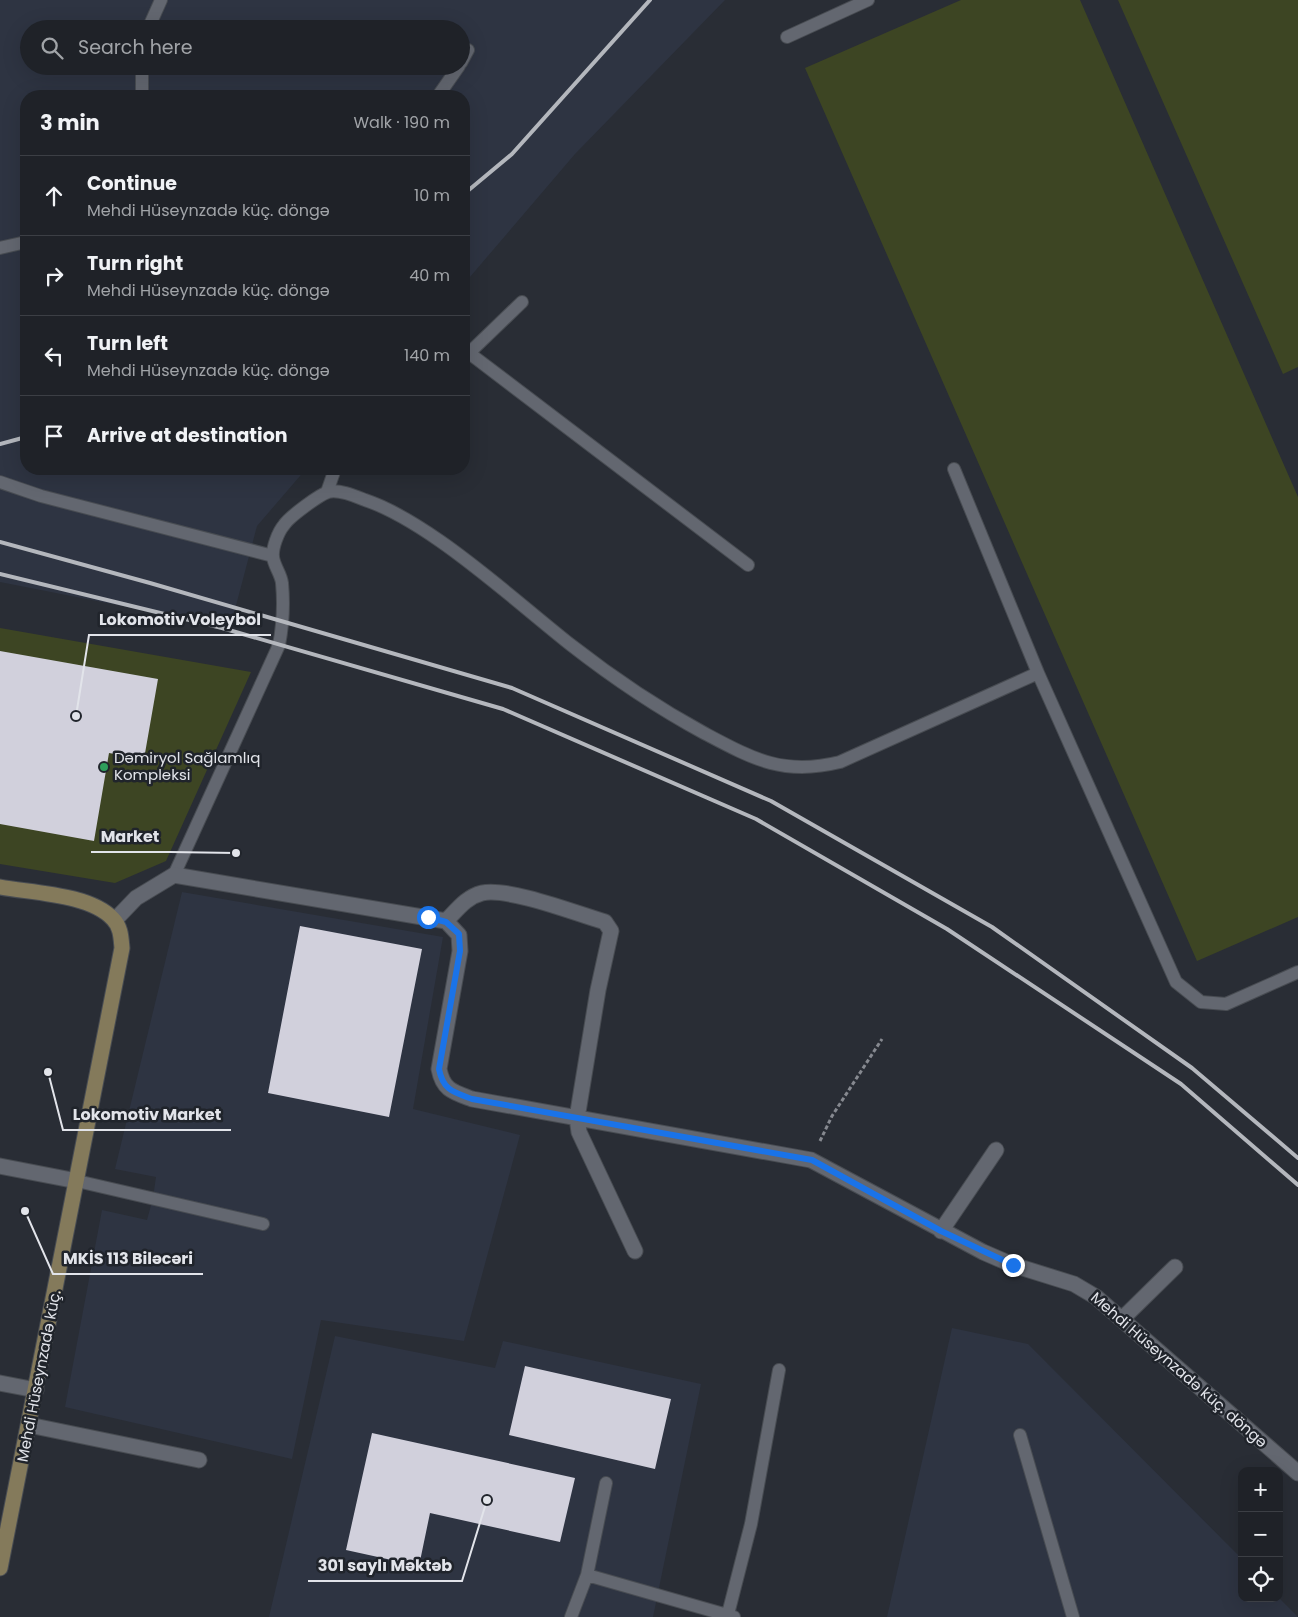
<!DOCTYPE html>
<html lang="en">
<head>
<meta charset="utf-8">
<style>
  body { margin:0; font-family:Poppins,sans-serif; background:#2c2f34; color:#f1f3f6 }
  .controls { position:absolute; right:15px; bottom:15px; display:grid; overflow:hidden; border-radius:10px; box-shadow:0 5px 20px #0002 }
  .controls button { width:45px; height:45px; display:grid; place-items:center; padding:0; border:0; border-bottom:1px solid #3c3f45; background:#1f2228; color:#f1f3f6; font:25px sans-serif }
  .stop { position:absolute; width:15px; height:15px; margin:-11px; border:4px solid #1a73e8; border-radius:50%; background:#fff }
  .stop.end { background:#1a73e8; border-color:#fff; box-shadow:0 1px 5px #0008 }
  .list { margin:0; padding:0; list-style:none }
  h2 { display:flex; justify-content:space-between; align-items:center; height:65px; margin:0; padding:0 20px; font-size:21px }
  h2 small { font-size:16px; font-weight:400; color:#a1a4a8 }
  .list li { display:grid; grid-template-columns:32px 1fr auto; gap:15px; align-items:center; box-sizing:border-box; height:80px; padding:0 20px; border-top:1px solid #3c3f45 }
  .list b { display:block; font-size:19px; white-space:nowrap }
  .list p { margin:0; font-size:16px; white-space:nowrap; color:#a1a4a8 }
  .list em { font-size:16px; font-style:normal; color:#a1a4a8 }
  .icon { flex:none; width:28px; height:28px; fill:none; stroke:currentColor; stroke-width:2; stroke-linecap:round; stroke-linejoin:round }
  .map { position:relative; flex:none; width:1298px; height:1617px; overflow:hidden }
  .search { position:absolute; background:#1f2228; box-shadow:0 5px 20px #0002; left:20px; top:20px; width:450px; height:55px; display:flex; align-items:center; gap:12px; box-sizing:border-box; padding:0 18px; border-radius:28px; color:#a1a4a8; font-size:19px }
  .panel { position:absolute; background:#1f2228; box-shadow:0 5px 20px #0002; left:20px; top:90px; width:450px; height:385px; border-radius:20px }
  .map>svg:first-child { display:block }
  .built { fill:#2e3442; fill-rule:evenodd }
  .green { fill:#3d4523 }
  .building { fill:#d1d0dc }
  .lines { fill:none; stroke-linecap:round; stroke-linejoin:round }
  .lane-casing { stroke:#484c52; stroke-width:14 }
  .street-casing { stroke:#484c52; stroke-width:17 }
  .secondary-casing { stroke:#484c52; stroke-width:17 }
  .path { stroke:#868990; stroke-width:3; stroke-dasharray:4 2.5; stroke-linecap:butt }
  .lane { stroke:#636770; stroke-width:12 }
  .street { stroke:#636770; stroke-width:15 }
  .secondary { stroke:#847a5b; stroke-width:15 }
  .rail { stroke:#b4b7bd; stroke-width:4 }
  .route { stroke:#1a73e8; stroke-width:6 }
  .leisure-dot { fill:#2e9e5b; stroke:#20242b; stroke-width:2 }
  .labels { text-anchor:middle; stroke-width:5; stroke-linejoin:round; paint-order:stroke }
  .poi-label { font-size:15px; fill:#e2e4ea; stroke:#20242b; text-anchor:start }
  .street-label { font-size:15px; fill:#e2e4ea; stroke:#20242b }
  .leader { fill:none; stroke:#e2e4ea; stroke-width:2 }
  .callout-dot { fill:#e2e4ea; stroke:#20242b; stroke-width:2 }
  .callout-label { font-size:16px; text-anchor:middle; font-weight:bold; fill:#e2e4ea; stroke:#20242b; stroke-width:5; stroke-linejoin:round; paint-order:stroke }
</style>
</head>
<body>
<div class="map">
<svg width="1298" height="1617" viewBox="0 0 1298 1617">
  <rect width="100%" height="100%" fill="#292d35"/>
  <path class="built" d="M0 0H725L575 154 464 284V96H26V469H306L257 526 229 632 163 614 0 582ZM29 29H461V66H29Z
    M182 892 443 937 413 1109 520 1135 464 1341 321 1320 292 1459 65 1407 102 1210 147 1220 153 1198 156 1177 115 1169Z
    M952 1328 1028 1344 1242 1559V1598H1279L1298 1617H887Z
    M335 1336 495 1368 503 1341 701 1384 653 1617H269Z"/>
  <path class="green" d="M961 0H1080L1298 497V917L1197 961 805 68Z
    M1118 0H1298V367L1283 374Z
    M0 628 251 672 166 861 115 883 0 864Z"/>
  <path class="building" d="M0 651 158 679 144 759 109 753 94 841 0 824Z
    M300 926 422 949 389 1117 268 1093Z
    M525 1366 671 1399 655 1469 509 1435Z
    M372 1433 575 1478 560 1542 430 1513 419 1566 346 1550Z"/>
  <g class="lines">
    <g class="lane-casing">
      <path id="lane" d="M148 29 161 0
        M787 37 868 0
        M461 63 468 50
        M142 66V96
        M438 96 459 66
        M0 248 26 242
        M469 353 522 302
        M464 357 469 353 748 565
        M954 469 1038 673 1176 982 1201 1002 1226 1004 1298 972
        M0 482 41 496 273 556
        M327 492 335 469
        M174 875 279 645C283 624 284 604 282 583 281 574 274 566 273 557 272 548 278 532 284 525 289 517 319 495 328 492 339 489 355 496 365 500 392 509 417 525 440 541 486 573 527 610 571 645 612 677 658 708 704 733 753 759 783 776 840 762L1038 673
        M77 1181 263 1224
        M1020 1435 1073 1617
        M587 1575 734 1617
        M728 1614 751 1524 779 1370
        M571 1617 587 1575 606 1483"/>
    </g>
    <g class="street-casing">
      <path id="street" d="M115 920 136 898 174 875 446 921 459 935 460 951 439 1069C443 1090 453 1092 472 1099L811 1160 983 1252 1013 1265 1074 1284 1096 1297 1298 1473
        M446 921C457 910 466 897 482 893 508 887 578 914 605 922L611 931 598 990 577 1118 579 1132 635 1251
        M0 1166 77 1181
        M941 1231 996 1150
        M1122 1319 1175 1267
        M0 1383 36 1390
        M29 1425 199 1460"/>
    </g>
    <g class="secondary-casing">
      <path id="secondary" d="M0 887C32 893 90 894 113 919 121 927 121 938 122 948L0 1568"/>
    </g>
    <path class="path" d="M820 1141 832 1116 882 1039"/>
    <use href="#lane" class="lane"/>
    <use href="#street" class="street"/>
    <use href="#secondary" class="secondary"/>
    <path class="rail" d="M464 194 512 154 650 0
      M0 444 26 437
      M0 542 150 583 512 688 771 801 992 927 1192 1068 1298 1158
      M0 574 222 628 503 709 756 819 947 929 1181 1084 1298 1185"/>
  </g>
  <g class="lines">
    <path class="route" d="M428 917 446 922 459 934 460 951 439 1069C443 1090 453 1092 472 1099L812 1160 941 1231 1013 1265"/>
  </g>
  <circle class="leisure-dot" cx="104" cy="767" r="5"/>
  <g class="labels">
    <g class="poi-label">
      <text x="114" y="763">Dəmiryol Sağlamlıq<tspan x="114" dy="17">Kompleksi</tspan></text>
    </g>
    <g class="street-label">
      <text transform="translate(1179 1370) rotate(41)" y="5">Mehdi Hüseynzadə küç. döngə</text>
      <text transform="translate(39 1376) rotate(-79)" y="5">Mehdi Hüseynzadə küç.</text>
    </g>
  </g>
  <path class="leader" d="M76 716L89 635H271M236 853L170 852H91M48 1072L63 1130H231M25 1211L53 1274H203M487 1500L462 1581H308"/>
  <g class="callout-dot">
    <circle cx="76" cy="716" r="5"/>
    <circle cx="236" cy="853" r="5"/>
    <circle cx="48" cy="1072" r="5"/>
    <circle cx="25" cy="1211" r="5"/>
    <circle cx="487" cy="1500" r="5"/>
  </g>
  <g class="callout-label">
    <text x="180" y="625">Lokomotiv Voleybol</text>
    <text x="130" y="842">Market</text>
    <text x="147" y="1120">Lokomotiv Market</text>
    <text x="128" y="1264">MKİS 113 Biləcəri</text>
    <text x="385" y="1571">301 saylı Məktəb</text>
  </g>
</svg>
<div class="controls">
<button>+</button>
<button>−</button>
<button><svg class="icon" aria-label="locate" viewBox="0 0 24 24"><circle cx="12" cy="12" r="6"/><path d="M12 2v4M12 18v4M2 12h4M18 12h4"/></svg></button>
</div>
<div class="stop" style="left:428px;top:917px"></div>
<div class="stop end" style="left:1013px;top:1265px"></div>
<div class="search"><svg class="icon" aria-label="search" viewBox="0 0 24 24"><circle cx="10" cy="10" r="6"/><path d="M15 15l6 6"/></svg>Search here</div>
<section class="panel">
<h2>3 min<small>Walk · 190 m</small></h2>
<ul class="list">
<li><svg class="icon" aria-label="ahead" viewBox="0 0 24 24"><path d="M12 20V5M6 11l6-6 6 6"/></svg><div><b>Continue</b><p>Mehdi Hüseynzadə küç. döngə</p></div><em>10 m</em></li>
<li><svg class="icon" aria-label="right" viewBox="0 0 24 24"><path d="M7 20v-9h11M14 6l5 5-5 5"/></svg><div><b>Turn right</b><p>Mehdi Hüseynzadə küç. döngə</p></div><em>40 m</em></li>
<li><svg class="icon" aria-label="left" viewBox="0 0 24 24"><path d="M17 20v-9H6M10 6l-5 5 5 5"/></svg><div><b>Turn left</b><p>Mehdi Hüseynzadə küç. döngə</p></div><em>140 m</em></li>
<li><svg class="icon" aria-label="arrive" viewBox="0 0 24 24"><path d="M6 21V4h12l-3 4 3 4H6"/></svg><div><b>Arrive at destination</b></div></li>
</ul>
</section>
</div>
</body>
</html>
